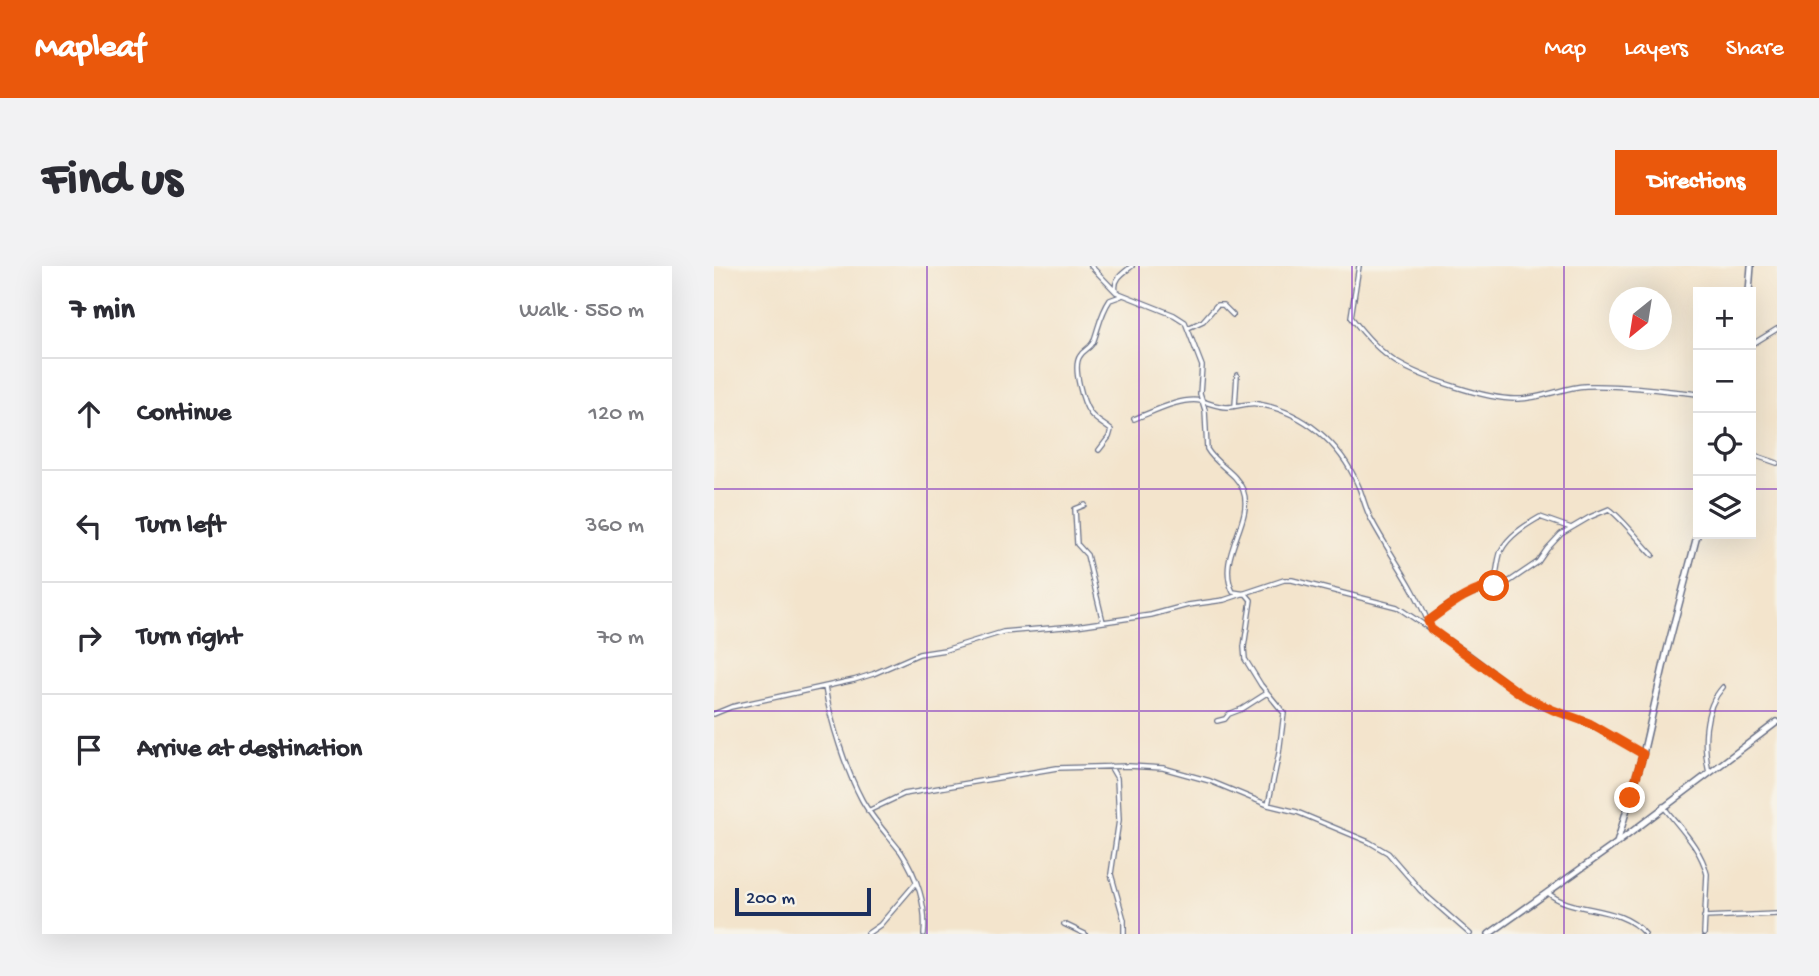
<!DOCTYPE html>
<html lang="en">
<head>
<meta charset="utf-8">
<style>
  body { margin:0; font-family:"Gochi Hand",sans-serif; background:#f2f2f3; color:#2b2b33 }
  .controls { position:absolute; right:21px; top:21px; display:grid; overflow:hidden; border-radius:0px; box-shadow:0 7px 28px #0002 }
  .controls button { width:63px; height:63px; display:grid; place-items:center; padding:0; border:0; border-bottom:2px solid #e1e1e2; background:#fff; color:#2b2b33; font:35px sans-serif }
  .compass { position:absolute; left:895px; top:21px; width:63px; height:63px; border-radius:50%; background:#fff; box-shadow:0 7px 28px #0002; rotate:210deg }
  .scale { position:absolute; left:21px; bottom:18px; width:136px; box-sizing:border-box; padding-left:7px; border:4px solid #1b2f5e; border-top:0; font-size:19px; line-height:24px; white-space:nowrap; color:#1b2f5e; -webkit-text-stroke:5px #f7f3e8; paint-order:stroke }
  .stop { position:absolute; width:21px; height:21px; margin:-16px; border:5px solid #ea580c; border-radius:50%; background:#fff }
  .stop.end { background:#ea580c; border-color:#fff; box-shadow:0 2px 7px #0008 }
  .list { margin:0; padding:0; list-style:none }
  h2 { display:flex; justify-content:space-between; align-items:center; height:91px; margin:0; padding:0 28px; font-size:30px }
  h2 small { font-size:23px; font-weight:400; color:#7c7c81 }
  .list li { display:grid; grid-template-columns:46px 1fr auto; gap:21px; align-items:center; box-sizing:border-box; height:112px; padding:0 28px; border-top:2px solid #e1e1e2 }
  .list b { display:block; font-size:26px; white-space:nowrap }
  .list em { font-size:23px; font-style:normal; color:#7c7c81 }
  .icon { flex:none; width:38px; height:38px; fill:none; stroke:currentColor; stroke-width:2; stroke-linecap:round; stroke-linejoin:round }
  .map { position:relative; flex:none; width:1063px; height:668px; overflow:hidden; border-radius:0px }
  header { display:flex; align-items:center; gap:42px; box-sizing:border-box; height:98px; padding:0 35px; background:#ea580c; color:#fff }
  header strong { font-size:33px }
  nav { display:flex; gap:38px; margin-inline-start:auto; font-size:24px }
  .intro { display:flex; align-items:center; justify-content:space-between; box-sizing:border-box; height:168px; padding:0 42px }
  h1 { margin:0; font-size:49px }
  .button { padding:18px 32px; border-radius:0px; background:#ea580c; color:#fff; font-size:24px; font-weight:700 }
  main { display:flex; gap:42px; padding:0 42px }
  aside { flex:1; background:#fff; border-radius:0px; box-shadow:0 7px 28px #0002 }
  .map>svg:first-child { display:block }
  .lines { fill:none; stroke-linecap:round; stroke-linejoin:round }
  .street-casing { stroke:#676e84; stroke-width:6 }
  .secondary-casing { stroke:#676e84; stroke-width:8 }
  .primary-casing { stroke:#676e84; stroke-width:8 }
  .street { stroke:#fff; stroke-width:3.5 }
  .secondary { stroke:#fff; stroke-width:5 }
  .primary { stroke:#fff; stroke-width:5 }
  .route { stroke:#ea580c; stroke-width:9 }
  .grid { fill:none; stroke:#7b2cbf; stroke-width:2; stroke-opacity:0.55 }
</style>
</head>
<body>
<header>
<strong>Mapleaf</strong>
<nav><a>Map</a><a>Layers</a><a>Share</a></nav>
</header>
<div class="intro"><h1>Find us</h1><a class="button">Directions</a></div>
<main>
<aside>
<h2>7 min<small>Walk · 550 m</small></h2>
<ul class="list">
<li><svg class="icon" aria-label="ahead" viewBox="0 0 24 24"><path d="M12 20V5M6 11l6-6 6 6"/></svg><div><b>Continue</b></div><em>120 m</em></li>
<li><svg class="icon" aria-label="left" viewBox="0 0 24 24"><path d="M17 20v-9H6M10 6l-5 5 5 5"/></svg><div><b>Turn left</b></div><em>360 m</em></li>
<li><svg class="icon" aria-label="right" viewBox="0 0 24 24"><path d="M7 20v-9h11M14 6l5 5-5 5"/></svg><div><b>Turn right</b></div><em>70 m</em></li>
<li><svg class="icon" aria-label="arrive" viewBox="0 0 24 24"><path d="M6 21V4h12l-3 4 3 4H6"/></svg><div><b>Arrive at destination</b></div></li>
</ul>
</aside>
<div class="map">
<svg width="1063" height="668" viewBox="0 0 1063 668">
  <rect width="100%" height="100%" fill="#f7f3e8"/>
  <filter id="ink" filterUnits="userSpaceOnUse"><feTurbulence type="fractalNoise" baseFrequency=".0143" numOctaves="2"/><feDisplacementMap in="SourceGraphic" scale="14" xChannelSelector="R" yChannelSelector="G"/><feConvolveMatrix kernelMatrix="1 2 1 2 8 2 1 2 1" color-interpolation-filters="sRGB"/></filter>
  <filter id="wash" filterUnits="userSpaceOnUse"><feTurbulence type="fractalNoise" baseFrequency=".00686" numOctaves="4" result="noise"/><feDisplacementMap in="SourceGraphic" scale="28" xChannelSelector="R" yChannelSelector="G"/><feGaussianBlur stdDeviation="1.57" result="paint"/><feColorMatrix in="noise" values="0 0 0 0 0 0 0 0 0 0 0 0 0 0 0 0 0 1.4 0 .05"/><feComposite in="paint" operator="in"/></filter>
  <g filter="url(#wash)">
    <rect width="100%" height="100%" fill="#f3e4cc"/>
  </g>
  <g filter="url(#ink)">
    <g class="lines">
      <g class="street-casing">
        <path id="street" d="M377 0 402 26 460 49 471 56 488 100 486 128 491 144 493 183C502 199 522 206 529 224 541 255 501 290 519 326L532 328 537 334 530 381 531 393 547 419 570 447 565 487 554 539
          M645 0 637 51C649 67 665 85 682 96 709 112 774 134 804 133 828 133 849 121 872 120 910 119 947 124 984 128
          M402 25C399 13 409 7 418 0
          M474 62 489 55 503 39H509L519 49
          M1037 79 1063 63
          M521 140 523 109
          M420 153C439 146 466 131 487 135 495 137 504 141 513 141 524 141 533 136 544 138 590 146 626 177 644 219 649 230 651 242 657 253 677 291 701 320 716 361
          M385 184 395 171 397 164C390 158 382 155 376 147 369 137 358 101 366 90 370 83 378 82 380 74 385 60 387 47 396 34L407 30
          M1037 188 1063 197
          M371 239 361 243 363 278 373 289 389 356
          M780 319C783 309 783 295 787 285 794 270 812 259 826 251L857 262
          M714 355 739 336 772 321 796 315 824 296 833 283 847 268 876 251 895 243C909 253 925 275 939 289
          M111 421C116 455 132 504 148 534 159 554 174 569 187 586 203 610 213 640 210 668
          M0 448 17 441 140 414 159 408 205 388 231 384 289 366 362 360 437 349 474 339 510 334 570 314H578L683 341 753 387 808 429 823 438 875 457 929 488
          M503 455 511 453 515 448 528 443 553 427
          M396 500 403 512 405 554 397 608 410 654V668
          M995 507C989 479 989 443 1009 421
          M949 540C965 561 987 582 993 608L990 668
          M154 545 190 528 343 502 415 500 449 502 496 515 554 539 583 546 655 576 674 587 707 625 756 668
          M833 626C858 649 905 637 931 668
          M990 651 1063 648
          M350 658 371 668
          M153 668 166 659 202 617"/>
      </g>
      <g class="secondary-casing">
        <path id="secondary" d="M1035 26 1037 0
          M903 577 929 488 953 384 984 266"/>
      </g>
      <g class="primary-casing">
        <path id="primary" d="M775 668 903 577 1063 456"/>
      </g>
      <use href="#street" class="street"/>
      <use href="#secondary" class="secondary"/>
      <use href="#primary" class="primary"/>
    </g>
  </g>
  <g class="lines" filter="url(#ink)">
    <path class="route" d="M780 320C755 323 734 341 714 355L717 363 808 429 839 444 875 457 929 488 916 532"/>
  </g>
  <path class="grid" d="M213 0V668M425 0V668M638 0V668M850 0V668M0 223H984M1037 223H1063M0 445H1063"/>
</svg>
<div class="controls">
<button>+</button>
<button>−</button>
<button><svg class="icon" aria-label="locate" viewBox="0 0 24 24"><circle cx="12" cy="12" r="6"/><path d="M12 2v4M12 18v4M2 12h4M18 12h4"/></svg></button>
<button><svg class="icon" aria-label="layers" viewBox="0 0 24 24"><path d="M12 4l9 5-9 5-9-5zM3 14l9 5 9-5"/></svg></button>
</div>
<svg class="compass" viewBox="-18 -18 36 36"><path d="M0-13l5 13h-10z" fill="#e53935"/><path d="M0 13l5-13h-10z" fill="#7c7c81"/></svg>
<div class="scale">200 m</div>
<div class="stop" style="left:780px;top:320px"></div>
<div class="stop end" style="left:916px;top:532px"></div>
</div>
</main>
</body>
</html>
